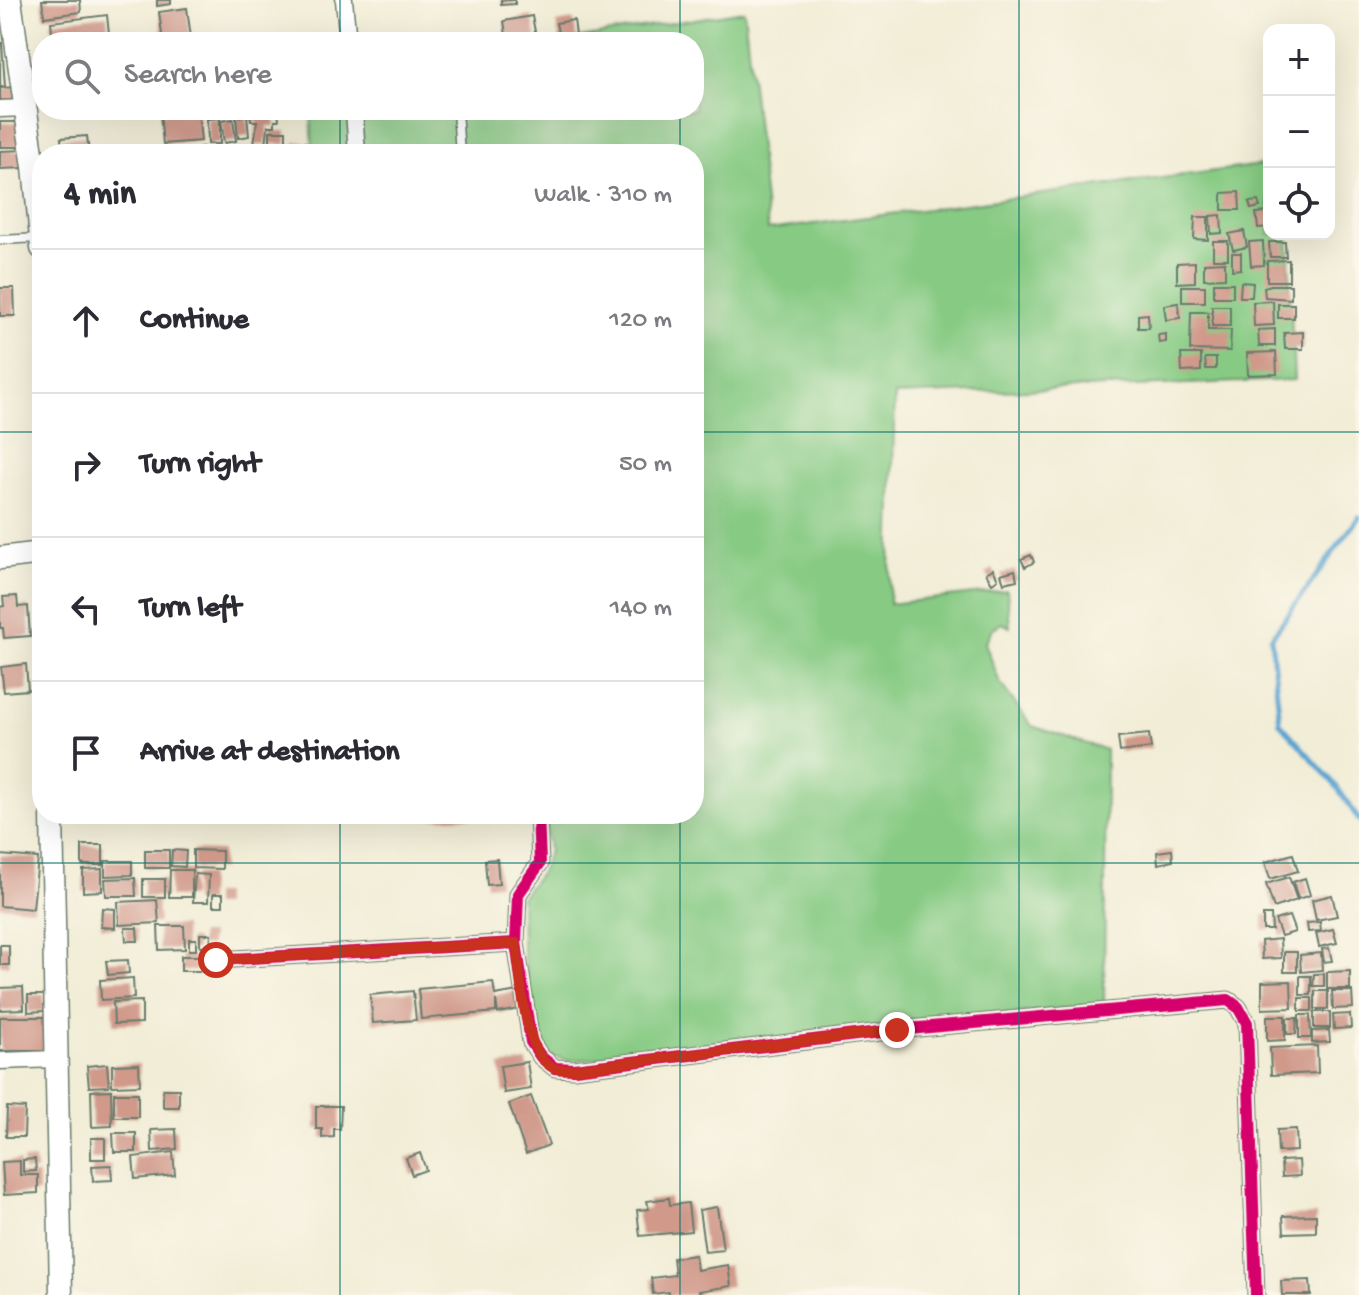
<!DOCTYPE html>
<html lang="en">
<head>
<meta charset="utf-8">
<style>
  body { margin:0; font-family:"Gochi Hand",sans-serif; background:#f2f2f3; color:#2b2b33 }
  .controls { position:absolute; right:24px; top:24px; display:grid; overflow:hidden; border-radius:16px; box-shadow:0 8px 32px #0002 }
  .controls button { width:72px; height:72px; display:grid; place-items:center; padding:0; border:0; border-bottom:2px solid #e1e1e2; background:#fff; color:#2b2b33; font:40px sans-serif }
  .stop { position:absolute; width:24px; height:24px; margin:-18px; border:6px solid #c8321e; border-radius:50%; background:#fff }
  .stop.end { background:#c8321e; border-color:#fff; box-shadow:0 2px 8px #0008 }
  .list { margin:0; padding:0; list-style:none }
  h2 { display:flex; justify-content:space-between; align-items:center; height:104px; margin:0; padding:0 32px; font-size:34px }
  h2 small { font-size:26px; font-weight:400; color:#7c7c81 }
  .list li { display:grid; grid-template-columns:52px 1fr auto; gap:24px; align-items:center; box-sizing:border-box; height:144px; padding:0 32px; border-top:2px solid #e1e1e2 }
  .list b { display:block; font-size:30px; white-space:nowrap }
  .list em { font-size:26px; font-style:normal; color:#7c7c81 }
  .icon { flex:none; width:44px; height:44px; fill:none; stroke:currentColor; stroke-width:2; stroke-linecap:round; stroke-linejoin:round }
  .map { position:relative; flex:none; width:1359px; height:1295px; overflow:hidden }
  .search { position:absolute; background:#fff; box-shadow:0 8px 32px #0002; left:32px; top:32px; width:672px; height:88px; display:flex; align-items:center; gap:20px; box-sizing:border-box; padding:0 28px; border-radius:32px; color:#7c7c81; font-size:30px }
  .panel { position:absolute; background:#fff; box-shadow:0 8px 32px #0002; left:32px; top:144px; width:672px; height:680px; border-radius:32px }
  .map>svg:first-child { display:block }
  .green { fill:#86ca83; stroke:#52845c; stroke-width:2 }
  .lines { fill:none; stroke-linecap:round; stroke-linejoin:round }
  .stream { stroke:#59a4d1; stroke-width:5 }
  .building { fill:#d0998a }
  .lane-casing { stroke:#697b6d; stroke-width:11 }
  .street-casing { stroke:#697b6d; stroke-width:19 }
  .secondary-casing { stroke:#697b6d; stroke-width:25 }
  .lane { stroke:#fff; stroke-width:8 }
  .street { stroke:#fff; stroke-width:16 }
  .secondary { stroke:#fff; stroke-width:22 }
  .cycleway-casing { stroke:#fbf7ec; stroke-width:17 }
  .cycleway { stroke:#d6006c; stroke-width:12 }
  .route { stroke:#c8321e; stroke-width:10 }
  .grid { fill:none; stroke:#0f766e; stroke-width:2; stroke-opacity:0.55 }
</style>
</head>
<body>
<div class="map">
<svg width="1359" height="1295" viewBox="0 0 1359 1295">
  <rect width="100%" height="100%" fill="#fbf7ec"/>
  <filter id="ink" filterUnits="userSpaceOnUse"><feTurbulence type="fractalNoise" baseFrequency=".0125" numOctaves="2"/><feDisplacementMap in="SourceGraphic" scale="16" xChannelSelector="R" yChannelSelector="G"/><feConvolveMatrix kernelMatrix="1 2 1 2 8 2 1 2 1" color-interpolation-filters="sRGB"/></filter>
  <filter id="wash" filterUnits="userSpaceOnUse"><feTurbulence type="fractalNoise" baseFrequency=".006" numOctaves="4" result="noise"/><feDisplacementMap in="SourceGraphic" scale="32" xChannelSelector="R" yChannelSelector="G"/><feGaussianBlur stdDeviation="1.8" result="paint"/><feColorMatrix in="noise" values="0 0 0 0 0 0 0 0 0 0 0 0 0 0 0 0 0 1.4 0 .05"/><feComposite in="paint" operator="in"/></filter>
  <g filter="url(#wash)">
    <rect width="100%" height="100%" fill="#f2edd6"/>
    <path class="green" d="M744 11 768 230 1269 164V234H1288L1294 380 895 395 889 604 1007 590 1010 627 1002 623 992 629 985 643 1000 683 1032 726 1106 750 1104 1004 569 1061 548 1055 537 1041 522 944 521 897 542 870 549 851 545 814H694V154H313L311 110H694V42H556Z"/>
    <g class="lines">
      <path class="stream" d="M1359 517 1271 638 1280 723 1337 787 1359 820"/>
    </g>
    <g id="blocks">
      <path class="building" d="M42 0H80L81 12 44 17Z
        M157 0H171V4L157 6Z
        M501 0H515V4L501 5Z
        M187 8 191 38 163 42 159 12Z
        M107 15 109 34 53 40 51 22Z
        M532 16 537 42H507L504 21Z
        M574 20 577 42H560L556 23Z
        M467 34 468 42H440V38Z
        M0 43H2L5 87H0Z
        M19 87V103H0V88Z
        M198 110 201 141 163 144 160 113Z
        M220 110H249V112L221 115Z
        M250 110H278L279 120H275V126H268L266 145H254L257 121H251Z
        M247 115 249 136 238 138 236 117Z
        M220 118V144H208L207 119Z
        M233 119 236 141 224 143 221 121Z
        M0 122H20V147H0Z
        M270 131H286V144H270Z
        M87 136 89 154H62L61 138Z
        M295 142H306L307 152 295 153Z
        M276 146H292V153L277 154Z
        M202 147 203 154H186L185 151Z
        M24 150V168L0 169V151Z
        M1239 192 1240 210H1222V193Z
        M1258 201 1260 207 1251 209 1249 202Z
        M1269 212V227L1258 228 1256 213Z
        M1221 215 1222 233 1211 234 1210 216Z
        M1195 217H1208V240L1194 239Z
        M1244 231 1247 247 1233 250 1229 234Z
        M1213 241H1228V259H1213Z
        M1263 241 1264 265 1251 266 1249 242Z
        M1269 242H1285L1286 257H1270Z
        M1232 253H1241V269L1232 270Z
        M1289 260V281H1267V261Z
        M1195 262V282L1177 283V263Z
        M1225 262V278L1204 279V263Z
        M1241 282 1253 283 1252 297H1240Z
        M1214 283H1233V297H1214Z
        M1271 285H1291V299L1265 297 1264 287Z
        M1182 286H1205V302H1182Z
        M0 288H14L15 316H0Z
        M1273 301 1274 325 1254 326 1253 302Z
        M1178 303 1180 318 1166 320 1164 305Z
        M1278 304H1294V318H1278Z
        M1212 306H1230V326H1212Z
        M1191 312H1208V330H1231L1230 351 1190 350Z
        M1148 314 1149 328H1138V315Z
        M1275 329V346H1259L1258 330Z
        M1303 332V349H1285L1284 333Z
        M1166 334V342L1159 343 1158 335Z
        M1276 352 1277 374 1248 375 1247 353Z
        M1181 354H1201V371L1182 372Z
        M1205 358H1216V369H1206Z
        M1031 555 1034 562 1025 567 1021 559Z
        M993 569 998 579 992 583 986 573Z
        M1015 570 1017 580 1004 583 1001 574Z
        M17 596 18 607 28 606 30 636 4 638 3 628H0V607L4 606 3 597Z
        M26 664 28 690 4 692 1 667Z
        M1149 734 1151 748 1120 752 1118 737Z
        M337 814H356V822H337Z
        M413 814H486V817L413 819Z
        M82 845H103V865H82Z
        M145 850H169V868H145Z
        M172 850 186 851 185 867 171 866Z
        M193 850 222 851V869L193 868Z
        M1172 850 1173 861 1158 864 1157 852Z
        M1293 854 1298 871 1270 879 1265 862Z
        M0 855 38 858 33 909 0 906Z
        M497 859 499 884 487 885 485 860Z
        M105 861H132V875L105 876Z
        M102 869V891L83 892V870Z
        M170 870H192V897H169Z
        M195 874 209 875 208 902H193Z
        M1289 877 1297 900 1274 908 1266 884Z
        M135 878 136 896H106L105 879Z
        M1305 878 1310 895 1298 899 1293 882Z
        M143 879H165V897H143Z
        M213 894H223V906H213Z
        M1332 895 1337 916 1316 920 1312 900Z
        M157 900 159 923 119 925 118 902Z
        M102 908 115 909V928L101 927Z
        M1263 915H1271L1272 930H1263Z
        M1289 916 1295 932 1281 936 1275 920Z
        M1320 922 1321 931 1308 932 1307 923Z
        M158 926H184L185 949 159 950Z
        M125 928H137L138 941H126Z
        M1333 929 1337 943 1319 947 1316 933Z
        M200 934H211L210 946H200Z
        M189 939H196V950H189Z
        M1280 939 1281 958 1262 959 1261 941Z
        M0 945H9V965H0Z
        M1329 948 1332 961 1324 962 1322 949Z
        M1284 952H1297V972H1284Z
        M1321 953 1322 970 1301 972 1300 955Z
        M181 956H213L212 971H181Z
        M128 960 129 973 108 975 106 961Z
        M1350 971V989H1327V972Z
        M1314 974H1324V986H1313Z
        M1300 976H1311V995H1300Z
        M133 978 134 998 101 1000 100 980Z
        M1291 981 1292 1008 1262 1009V982Z
        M493 982 495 995 523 990 526 1008 498 1013 496 1000V1012L421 1019 418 989Z
        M23 987 24 1009 0 1010V988Z
        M413 991 416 1020 373 1023 370 995Z
        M1315 991H1328V1009H1315Z
        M1332 991H1352L1353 1008 1333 1009Z
        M28 995H44V1011L28 1012Z
        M1299 998H1312V1011H1299Z
        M142 1001V1023L114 1024 113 1002Z
        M1314 1012H1330V1028H1314Z
        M1350 1014 1351 1028 1334 1029 1333 1015Z
        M1299 1015H1310L1311 1038H1299Z
        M1267 1016H1285V1040L1267 1041Z
        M0 1017H45V1051H0Z
        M1287 1018H1297L1296 1034H1287Z
        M1329 1030 1330 1042 1312 1043V1031Z
        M1317 1046 1318 1073 1271 1075 1270 1048Z
        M527 1062 531 1089 504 1093 500 1066Z
        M107 1064 109 1086 89 1087 87 1066Z
        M139 1064 140 1085 112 1086V1065Z
        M163 1089H179V1107H163Z
        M111 1090 112 1126 92 1127 91 1091Z
        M114 1093H138V1117H114Z
        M531 1096 549 1145 526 1154 509 1104Z
        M316 1106H341L340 1129H334V1137L322 1138V1129H316Z
        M7 1107 25 1108 24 1137H6Z
        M176 1129 177 1149 152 1151 151 1130Z
        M1296 1129 1297 1151 1278 1152 1277 1130Z
        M113 1133H136V1152H114Z
        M91 1138H105V1159H91Z
        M173 1152 175 1175 135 1179 133 1157Z
        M420 1153 426 1170 412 1175 406 1158Z
        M35 1159 36 1171 23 1172V1160Z
        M1299 1160 1300 1176 1282 1177 1281 1161Z
        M20 1161V1175H38V1193L4 1195 2 1162Z
        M111 1165 112 1180 93 1181 92 1166Z
        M669 1198 670 1205 688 1203 691 1231 640 1236 637 1210 649 1209 647 1201Z
        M717 1207 723 1250 705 1252 699 1210Z
        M1316 1215V1232L1284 1233 1283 1216Z
        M695 1255 697 1270 728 1265 731 1286 699 1291 700 1295H669L668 1292 653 1294 651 1278 675 1275 673 1258Z
        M1310 1280 1311 1295H1282L1281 1281Z"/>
    </g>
  </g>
  <g filter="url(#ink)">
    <use href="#blocks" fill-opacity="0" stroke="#697b6d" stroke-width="2"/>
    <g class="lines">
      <g class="lane-casing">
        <path id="lane" d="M457 110 460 154
          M0 240 40 238"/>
      </g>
      <g class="street-casing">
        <path id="street" d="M344 0 348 42
          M0 109 26 108
          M354 110 357 154
          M538 814 540 863 518 894 516 943 531 1042 541 1057 555 1068 574 1069 897 1030 1228 1000 1238 1007 1247 1023 1256 1295
          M216 960 516 943
          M0 1061 56 1059"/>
      </g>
      <g class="secondary-casing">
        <path id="secondary" d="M10 0 34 167 42 248
          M0 558 42 553
          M52 814 61 1295"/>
      </g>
      <use href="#lane" class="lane"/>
      <use href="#street" class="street"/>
      <use href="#secondary" class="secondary"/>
      <g class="cycleway-casing">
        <path id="cycleway" d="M538 814 540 863 518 894 516 943 531 1042 541 1057 555 1068 574 1069 897 1030 1228 1000 1238 1007 1247 1023 1256 1295
          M216 960 516 943"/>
      </g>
      <use href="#cycleway" class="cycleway"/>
    </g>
  </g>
  <g class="lines" filter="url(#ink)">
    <path class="route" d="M216 960 516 943C521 974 522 1055 554 1068 559 1070 568 1069 574 1069L897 1030"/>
  </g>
  <path class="grid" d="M340 0V42M680 0V42M1019 0V1295M340 110V154M680 110V154M0 432H42M694 432H1359M340 814V1295M680 814V1295M0 863H1359"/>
</svg>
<div class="controls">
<button>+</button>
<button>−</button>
<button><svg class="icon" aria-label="locate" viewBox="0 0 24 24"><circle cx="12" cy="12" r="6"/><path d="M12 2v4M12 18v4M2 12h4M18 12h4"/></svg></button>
</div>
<div class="stop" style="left:216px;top:960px"></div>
<div class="stop end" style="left:897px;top:1030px"></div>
<div class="search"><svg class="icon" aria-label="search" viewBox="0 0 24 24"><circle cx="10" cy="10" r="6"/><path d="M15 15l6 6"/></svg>Search here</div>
<section class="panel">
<h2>4 min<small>Walk · 310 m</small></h2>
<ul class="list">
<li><svg class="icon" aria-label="ahead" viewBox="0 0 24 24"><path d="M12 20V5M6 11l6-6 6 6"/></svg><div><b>Continue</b></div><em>120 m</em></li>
<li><svg class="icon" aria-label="right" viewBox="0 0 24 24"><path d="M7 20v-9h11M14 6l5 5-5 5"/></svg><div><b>Turn right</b></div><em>50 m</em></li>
<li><svg class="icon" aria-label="left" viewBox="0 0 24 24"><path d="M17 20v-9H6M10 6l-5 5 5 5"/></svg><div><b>Turn left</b></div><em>140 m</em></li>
<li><svg class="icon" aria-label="arrive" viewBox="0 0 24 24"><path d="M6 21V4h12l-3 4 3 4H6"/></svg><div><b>Arrive at destination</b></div></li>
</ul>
</section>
</div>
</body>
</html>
